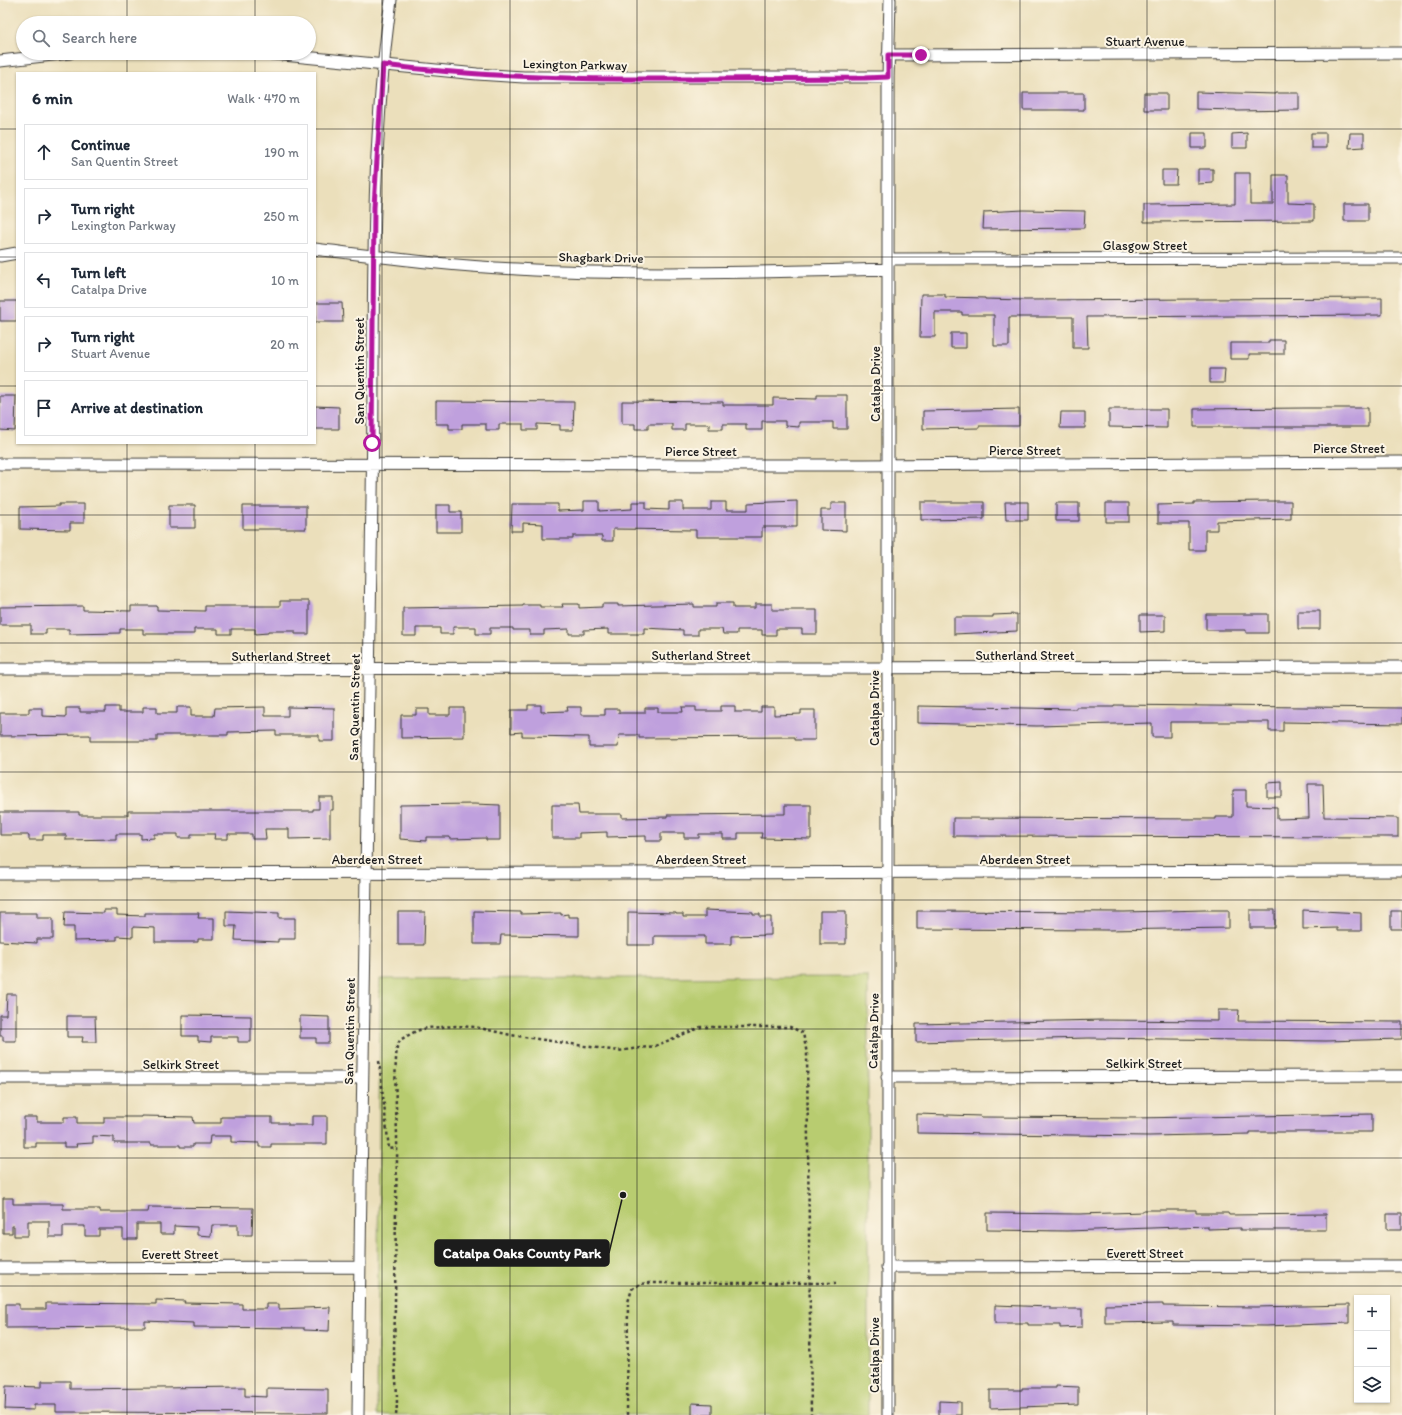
<!DOCTYPE html>
<html lang="en">
<head>
<meta charset="utf-8">
<style>
  body { margin:0; font-family:Itim,sans-serif; background:#f6f6f7; color:#1f2937 }
  .controls { position:absolute; right:12px; bottom:12px; display:grid; overflow:hidden; border-radius:0px; box-shadow:0 1px 3px #0004 }
  .controls button { width:36px; height:36px; display:grid; place-items:center; padding:0; border:0; border-bottom:1px solid #e0e1e3; background:#fff; color:#1f2937; font:20px sans-serif }
  .stop { position:absolute; width:12px; height:12px; margin:-9px; border:3px solid #b5179e; border-radius:50%; background:#fff }
  .stop.end { background:#b5179e; border-color:#fff; box-shadow:0 1px 4px #0008 }
  .list { margin:0; padding:0; list-style:none }
  h2 { display:flex; justify-content:space-between; align-items:center; height:52px; margin:0; padding:0 16px; font-size:17px }
  h2 small { font-size:13px; font-weight:400; color:#747a83 }
  .list li { display:grid; grid-template-columns:26px 1fr auto; gap:12px; align-items:center; box-sizing:border-box; height:56px; margin:0 8px 8px; padding:0 8px; border:1px solid #e0e1e3; border-radius:0px }
  .list b { display:block; font-size:15px; white-space:nowrap }
  .list p { margin:0; font-size:13px; white-space:nowrap; color:#747a83 }
  .list em { font-size:13px; font-style:normal; color:#747a83 }
  .icon { flex:none; width:22px; height:22px; fill:none; stroke:currentColor; stroke-width:2; stroke-linecap:round; stroke-linejoin:round }
  .map { position:relative; flex:none; width:1402px; height:1415px; overflow:hidden }
  .search { position:absolute; background:#fff; box-shadow:0 1px 3px #0004; left:16px; top:16px; width:300px; height:44px; display:flex; align-items:center; gap:10px; box-sizing:border-box; padding:0 14px; border-radius:22px; color:#747a83; font-size:15px }
  .panel { position:absolute; background:#fff; box-shadow:0 1px 3px #0004; left:16px; top:72px; width:300px; height:372px; border-radius:0px }
  .map>svg:first-child { display:block }
  .park { fill:#b8cc70; stroke:#6a7446 }
  .building { fill:#bfa0dd }
  .lines { fill:none; stroke-linecap:round; stroke-linejoin:round }
  .street-casing { stroke:#3b3934; stroke-width:13 }
  .path { stroke:#3b3934; stroke-width:2.5; stroke-dasharray:3 3; stroke-linecap:butt }
  .street { stroke:#fff; stroke-width:11 }
  .route { stroke:#b5179e; stroke-width:5 }
  .grid { fill:none; stroke:#1c1c1c; stroke-width:1; stroke-opacity:0.55 }
  .labels { text-anchor:middle; stroke-width:4; stroke-linejoin:round; paint-order:stroke }
  .street-label { font-size:13px; fill:#1c1c1c; stroke:#fcf5e5 }
  .leader { fill:none; stroke:#1c1c1c; stroke-width:1.5 }
  .callout-dot { fill:#1c1c1c; stroke:#fcf5e5; stroke-width:1.5 }
  .callout { fill:#1c1c1c; stroke:#1c1c1c; stroke-width:1.5 }
  .callout-label { font-size:14px; text-anchor:middle; font-weight:bold; fill:#fff }
</style>
</head>
<body>
<div class="map">
<svg width="1402" height="1415" viewBox="0 0 1402 1415">
  <rect width="100%" height="100%" fill="#fcf5e5"/>
  <filter id="ink" filterUnits="userSpaceOnUse"><feTurbulence type="fractalNoise" baseFrequency=".025" numOctaves="2"/><feDisplacementMap in="SourceGraphic" scale="8" xChannelSelector="R" yChannelSelector="G"/><feConvolveMatrix kernelMatrix="1 2 1 2 8 2 1 2 1" color-interpolation-filters="sRGB"/></filter>
  <filter id="wash" filterUnits="userSpaceOnUse"><feTurbulence type="fractalNoise" baseFrequency=".012" numOctaves="4" result="noise"/><feDisplacementMap in="SourceGraphic" scale="16" xChannelSelector="R" yChannelSelector="G"/><feGaussianBlur stdDeviation="0.9" result="paint"/><feColorMatrix in="noise" values="0 0 0 0 0 0 0 0 0 0 0 0 0 0 0 0 0 1.4 0 .05"/><feComposite in="paint" operator="in"/></filter>
  <g filter="url(#wash)">
    <rect width="100%" height="100%" fill="#ebdfbb"/>
    <path class="park" d="M868 977V1415H377L380 979Z"/>
    <g id="blocks">
      <path class="building" d="M1196 92 1276 94V93H1299V110L1236 111V110L1196 109Z
        M1023 93H1084V110H1023Z
        M1144 93H1167V110H1144Z
        M1192 133H1207V148H1192Z
        M1247 133V148H1232V134Z
        M1311 133H1326V148H1311Z
        M1350 133H1364V147L1349 148Z
        M1198 169H1213V183L1198 184Z
        M1162 170H1177L1176 184H1162Z
        M1235 173H1250V204H1273V175H1288V203L1314 204V221L1144 222V205L1235 204Z
        M1344 204H1368V221H1344Z
        M1024 210 1085 211 1084 228 983 229 984 212Z
        M921 294H945V297L985 298V299L1025 300 1382 298V315L1087 317 1088 348H1073V317H1009V346H994V315H962V312H935V337H920Z
        M0 301H17V321H0Z
        M315 303H342L343 322H315Z
        M951 333H966V348H951Z
        M1269 340H1284V354H1249V359H1230V343H1269Z
        M1210 369H1225L1224 383H1210Z
        M817 395H847V429H833V422H799V427L785 426V421H762V430H746V424H723V429H709V424H685V430H672V424H648V429H635V424H622V401L723 402V405H773V398L817 399Z
        M0 396H16L15 431 0 430Z
        M436 401 574 402 573 430H560V425L537 424V430H523V424H499V430H486V424H462V429H449V424H436Z
        M315 406 339 407V429H315Z
        M1306 408H1368V427H1194V409Z
        M1019 409V426H979V428L923 429V411Z
        M1109 409H1167V428L1109 427Z
        M1061 412H1085V428H1060Z
        M584 501H599V511L632 509V502H646V509L669 510V502H683V510H711V502H726V510H748V503L797 501V527H762V537H696V530L613 529V541H602V536H573V539H543V524L523 523V531H511L512 504H558V511L584 510Z
        M1268 501H1291V519L1217 521V530H1205V550H1189V523H1158V505L1194 504V502Z
        M921 502H984V519L921 520Z
        M1005 502H1028V520H1006Z
        M831 503H846V531L821 530V510H831Z
        M1056 503H1079V521H1056Z
        M1106 503H1129V522H1106Z
        M59 504H84V523H70V530L20 529V507L59 506Z
        M169 505H195V528H169Z
        M436 505H450V512H461V532H436Z
        M243 506H306V529H243Z
        M280 601H309V634H295V631H268V633L255 634V629H231V634H218V629H194V634H143V629H120V633L69 634V629H46V634H31V625H0V607L83 606V610L131 611V606H157V610L205 611V606H280Z
        M716 603H733V608H755V604H772V610H817V634H802V629H776V635H762V630H737V634H723L722 629H698V635H683V630L644 628V634H608V629L584 630V634H569V629L544 630V635H530V630H513V628H490V634H476V627H453V634H440V628H416V636H403V608L523 606V605H540V607H563L562 604H579V608L602 607V604H618V606L694 604V607H716Z
        M1298 611H1320V629H1298Z
        M1017 614V631L954 634V617H993V615Z
        M1206 614H1268V633H1246V630H1206Z
        M1140 615H1165V631L1140 632Z
        M528 705H541V712L568 711 567 707H581V715H605V709H619V713H645V708H658V712H683L682 707H696V711H721V706H735V712H761V707H774V715L801 714V710H815V740H795V737L639 738V735H619L618 747H589V737L522 736V732L511 733V710H528Z
        M1114 705 1402 708V724L1283 722V731H1269V722H1170V737H1152V723L1037 726 918 723V706L1076 709V707H1114Z
        M106 707H119V712H143V707H157V713H177V707H191V716H214L215 708 265 707V716H288V707L334 708V741H319V735H276V731L228 732V735H157V741H90V735L0 736V713H29V708H42V716L66 717V708H80V712H106Z
        M450 708H464V737L401 738V715H416V709H429V715H450Z
        M1282 782V797H1267V783Z
        M1308 784H1323L1324 817 1398 818V837L953 836V818L1215 819V817H1233V790H1246V806L1277 807V819L1309 818Z
        M319 797H333V810H330V838L289 839V829H265L266 839H252V834H228V839H214L215 834H191V838H178V834H154V838L141 839V834H116V839L66 840V835H43V840H29V835H0V812H79V815H128V811H313V809H319Z
        M474 804 500 805V840H486V838L450 839V837H426V841L400 839V805Z
        M552 805H578L579 814H622V818L667 817V815L785 814V805H811V839L761 838 762 833H738V839H723V834H699V838H684V833H661V841H646V836L607 837V832L579 833V838H552Z
        M104 910H117V915L145 916V913H199L198 918H214V939H198V942H155V928L133 927V937L117 936V940L74 941V927H64L65 912 104 913Z
        M705 910 753 912V914H760V917H771V935L731 936V944H705V936H654V945H628V912L676 913V914H683V917H705Z
        M1205 910H1229V928L1107 930 917 929V911L1124 912Z
        M1250 910H1275V928H1250Z
        M1303 910 1361 913V931H1337V928L1303 929Z
        M226 911 279 913V918H295V939H278V942L235 940 236 926H226Z
        M474 911 521 912V914L561 913V915L568 914V917H579V936L501 935 500 944H474Z
        M820 911H846V944H820Z
        M1391 911H1402V929H1391Z
        M398 912H425L424 945H398Z
        M0 913H37V918H53V939H37V943L0 941Z
        M7 994H16V1041H3V1036H0V1015H6Z
        M1218 1010H1239L1238 1021 1402 1022V1039L1326 1041 1089 1038 916 1042V1024L1103 1020 1218 1021Z
        M182 1015 251 1016V1042H238V1037H211V1042L198 1041V1036H182Z
        M67 1016H95L96 1042H82L83 1037H67Z
        M300 1016 329 1017V1043H316V1038H300Z
        M917 1114 981 1116V1117L1135 1118 1372 1114V1132H1250V1134L1149 1136 917 1133Z
        M142 1116 193 1117 194 1123H221V1117H272V1123H288V1125H313V1116H327V1144H271V1147H259V1143L231 1142V1136H210L209 1144H193V1147H180V1145H151V1143H114V1137L93 1136V1143L76 1144 77 1147H64V1143H36V1147H24V1117H37V1122H64V1117H77V1123H104V1117H142Z
        M3 1198H13V1204H63V1209H100V1212H148L149 1207 253 1208 252 1235H238V1225H212L211 1236 197 1235V1227L174 1226V1234H160V1224H137V1239H123V1229H99V1236H85V1226H63V1237H49V1221H28V1236H14V1226H12V1233H3Z
        M1143 1210H1196V1213H1228L1229 1215 1326 1214V1230H1240V1228L1208 1229V1226L1067 1231 987 1230V1213L1079 1214 1143 1212Z
        M1387 1214H1402V1230H1387Z
        M156 1300 185 1301 184 1303 242 1304V1309H266V1304H279V1309L330 1307 329 1331 304 1330V1328L194 1327V1323L145 1321V1327L6 1328V1304H19V1309H46V1303L156 1304Z
        M1163 1304V1306L1256 1307 1349 1305V1323L1265 1326 1173 1325V1322L1105 1323V1305Z
        M995 1305 1050 1307V1309H1082V1327L1060 1328V1325H1028V1323H995Z
        M42 1381H70V1389L245 1387V1396L267 1397V1388L328 1389V1413L56 1412V1405H34V1410L5 1409 6 1386 42 1387Z
        M1056 1386 1078 1387V1405L990 1408V1390H1022V1388H1056Z
        M939 1401 961 1402V1415H939Z
        M692 1403 712 1404V1415H692Z"/>
    </g>
  </g>
  <g filter="url(#ink)">
    <use href="#blocks" fill-opacity="0" stroke="#3b3934" stroke-width="1"/>
    <g class="lines">
      <g class="street-casing">
        <path id="street" d="M263 53 477 74 524 77H888
          M888 55 1402 53
          M0 61 70 53
          M315 249C382 257 449 266 517 269 639 276 766 272 888 269
          M0 256 17 253
          M888 259 1402 258
          M0 464 864 465 1402 462
          M0 669 1402 667
          M0 874C467 873 935 873 1402 871
          M887 1077 1402 1076
          M0 1078H362
          M887 1267 1402 1266
          M0 1268 360 1267
          M358 1415C362 1109 365 803 372 497 375 331 368 165 391 0
          M888 1415V77L890 0"/>
      </g>
      <path class="path" d="M379 1061 389 1149 397 1148
        M396 1415C399 1393 394 1371 394 1348 396 1285 395 1222 397 1160 398 1122 393 1084 397 1047L400 1040 416 1031 427 1028 456 1026 475 1027 511 1035 618 1051 655 1046 701 1027H790L803 1033 807 1054 811 1415
        M627 1415 628 1302 632 1289 640 1284 649 1283H836"/>
      <use href="#street" class="street"/>
    </g>
  </g>
  <g class="lines" filter="url(#ink)">
    <path class="route" d="M372 443 374 206 383 65C543 85 704 78 865 78L888 77V55H921"/>
  </g>
  <path class="grid" d="M127 0V23M255 0V23M382 0V1415M510 0V1415M637 0V1415M765 0V1415M892 0V1415M1020 0V1415M1147 0V1415M1275 0V1415M127 53V73M255 53V73M0 129H17M315 129H1402M0 257H17M315 257H1402M0 386H17M315 386H1402M127 443V1415M255 443V1415M0 515H1402M0 643H1402M0 772H1402M0 900H1402M0 1029H1402M0 1158H1402M0 1286H1402"/>
  <g class="labels">
    <g class="street-label">
      <text x="1145" y="46">Stuart Avenue</text>
      <text transform="translate(575 64) rotate(1)" y="5">Lexington Parkway</text>
      <text x="1145" y="250">Glasgow Street</text>
      <text transform="translate(601 257) rotate(1)" y="5">Shagbark Drive</text>
      <text transform="translate(359 371) rotate(-90)" y="5">San Quentin Street</text>
      <text transform="translate(875 384) rotate(-90)" y="5">Catalpa Drive</text>
      <text x="1349" y="453">Pierce Street</text>
      <text x="1025" y="455">Pierce Street</text>
      <text x="701" y="456">Pierce Street</text>
      <text x="701" y="660">Sutherland Street</text>
      <text x="1025" y="660">Sutherland Street</text>
      <text x="281" y="661">Sutherland Street</text>
      <text transform="translate(354 707) rotate(-89)" y="5">San Quentin Street</text>
      <text transform="translate(874 708) rotate(-90)" y="5">Catalpa Drive</text>
      <text x="377" y="864">Aberdeen Street</text>
      <text x="701" y="864">Aberdeen Street</text>
      <text x="1025" y="864">Aberdeen Street</text>
      <text transform="translate(349 1031) rotate(-89)" y="5">San Quentin Street</text>
      <text transform="translate(873 1031) rotate(-89)" y="5">Catalpa Drive</text>
      <text x="1144" y="1068">Selkirk Street</text>
      <text x="181" y="1069">Selkirk Street</text>
      <text x="1145" y="1258">Everett Street</text>
      <text x="180" y="1259">Everett Street</text>
      <text transform="translate(874 1355) rotate(-90)" y="5">Catalpa Drive</text>
    </g>
  </g>
  <path class="leader" d="M623 1195L609 1253"/>
  <circle class="callout-dot" cx="623" cy="1195" r="4"/>
  <rect class="callout" x="435" y="1240" width="174" height="26" rx="4"/>
  <g class="callout-label">
    <text x="522" y="1258">Catalpa Oaks County Park</text>
  </g>
</svg>
<div class="controls">
<button>+</button>
<button>−</button>
<button><svg class="icon" aria-label="layers" viewBox="0 0 24 24"><path d="M12 4l9 5-9 5-9-5zM3 14l9 5 9-5"/></svg></button>
</div>
<div class="stop" style="left:372px;top:443px"></div>
<div class="stop end" style="left:921px;top:55px"></div>
<div class="search"><svg class="icon" aria-label="search" viewBox="0 0 24 24"><circle cx="10" cy="10" r="6"/><path d="M15 15l6 6"/></svg>Search here</div>
<section class="panel">
<h2>6 min<small>Walk · 470 m</small></h2>
<ul class="list">
<li><svg class="icon" aria-label="ahead" viewBox="0 0 24 24"><path d="M12 20V5M6 11l6-6 6 6"/></svg><div><b>Continue</b><p>San Quentin Street</p></div><em>190 m</em></li>
<li><svg class="icon" aria-label="right" viewBox="0 0 24 24"><path d="M7 20v-9h11M14 6l5 5-5 5"/></svg><div><b>Turn right</b><p>Lexington Parkway</p></div><em>250 m</em></li>
<li><svg class="icon" aria-label="left" viewBox="0 0 24 24"><path d="M17 20v-9H6M10 6l-5 5 5 5"/></svg><div><b>Turn left</b><p>Catalpa Drive</p></div><em>10 m</em></li>
<li><svg class="icon" aria-label="right" viewBox="0 0 24 24"><path d="M7 20v-9h11M14 6l5 5-5 5"/></svg><div><b>Turn right</b><p>Stuart Avenue</p></div><em>20 m</em></li>
<li><svg class="icon" aria-label="arrive" viewBox="0 0 24 24"><path d="M6 21V4h12l-3 4 3 4H6"/></svg><div><b>Arrive at destination</b></div></li>
</ul>
</section>
</div>
</body>
</html>
